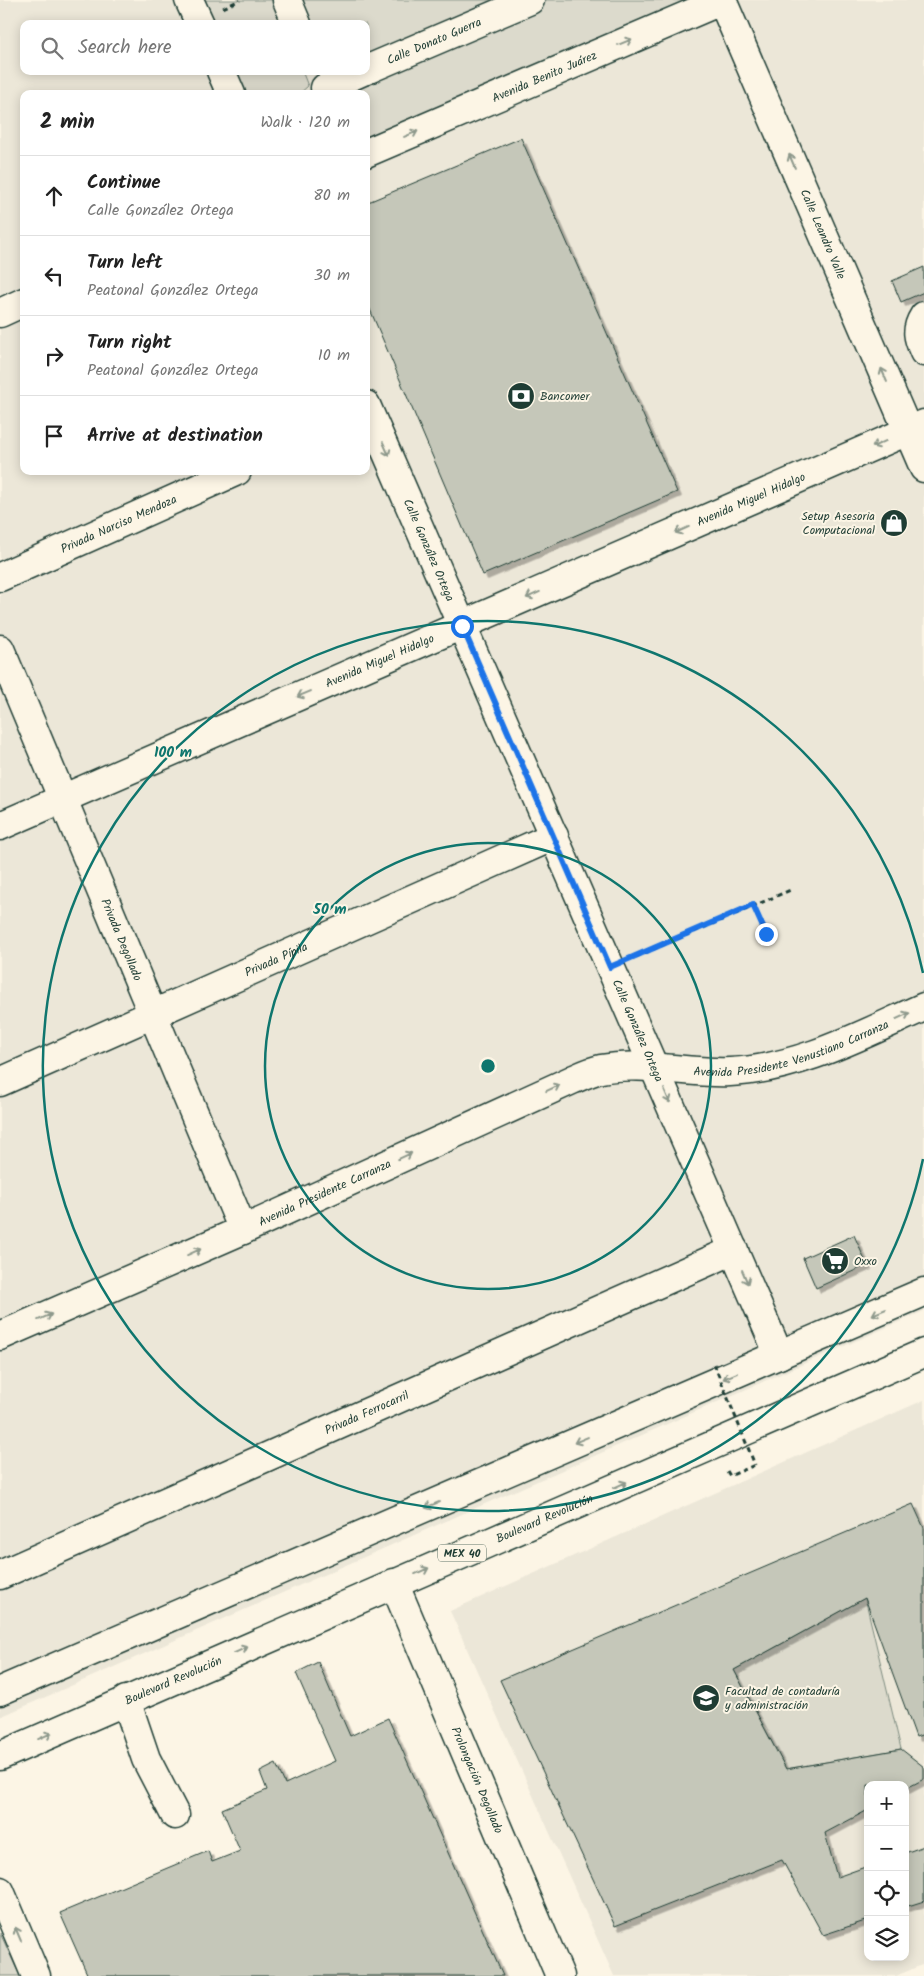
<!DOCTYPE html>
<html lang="en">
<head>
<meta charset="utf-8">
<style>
  body { margin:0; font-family:Kalam,sans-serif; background:#f2f2f2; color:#222 }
  .controls { position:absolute; right:15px; bottom:15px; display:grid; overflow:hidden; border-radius:10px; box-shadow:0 2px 12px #0003 }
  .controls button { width:45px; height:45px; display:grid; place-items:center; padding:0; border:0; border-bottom:1px solid #e0e0e0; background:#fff; color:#222; font:25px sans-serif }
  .stop { position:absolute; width:15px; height:15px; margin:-11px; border:4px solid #1a73e8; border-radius:50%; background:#fff }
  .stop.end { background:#1a73e8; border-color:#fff; box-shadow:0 1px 5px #0008 }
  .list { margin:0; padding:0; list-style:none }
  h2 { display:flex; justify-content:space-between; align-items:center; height:65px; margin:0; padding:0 20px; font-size:21px }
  h2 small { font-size:16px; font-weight:400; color:#767676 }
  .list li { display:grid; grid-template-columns:32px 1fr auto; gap:15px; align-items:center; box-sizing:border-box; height:80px; padding:0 20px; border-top:1px solid #e0e0e0 }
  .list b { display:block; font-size:19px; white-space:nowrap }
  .list p { margin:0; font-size:16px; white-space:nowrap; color:#767676 }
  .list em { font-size:16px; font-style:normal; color:#767676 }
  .icon { flex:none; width:28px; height:28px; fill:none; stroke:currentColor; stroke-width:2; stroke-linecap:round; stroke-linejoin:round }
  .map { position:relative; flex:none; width:924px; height:1976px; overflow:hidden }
  .search { position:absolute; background:#fff; box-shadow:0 2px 12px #0003; left:20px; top:20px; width:350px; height:55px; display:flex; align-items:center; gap:12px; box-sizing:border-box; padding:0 18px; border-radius:10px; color:#767676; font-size:19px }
  .panel { position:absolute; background:#fff; box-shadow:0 2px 12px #0003; left:20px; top:90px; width:350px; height:385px; border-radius:10px }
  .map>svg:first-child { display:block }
  .built { fill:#ece7d8; fill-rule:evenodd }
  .green { fill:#dcdacc; stroke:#7e8c80 }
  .building { fill:#c5c7b9; stroke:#1f3d34; filter:url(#shadow) }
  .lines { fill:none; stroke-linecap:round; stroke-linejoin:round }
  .minor-casing { stroke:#1f3d34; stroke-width:31 }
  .major-casing { stroke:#1f3d34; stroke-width:31 }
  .path { stroke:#1f3d34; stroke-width:3; stroke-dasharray:5 4; stroke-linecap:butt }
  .minor { stroke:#fcf5e5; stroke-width:28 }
  .major { stroke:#fcf5e5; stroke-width:28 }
  .path-bridge { stroke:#1f3d34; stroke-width:3; stroke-dasharray:5 4; stroke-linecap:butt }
  .oneway { stroke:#8e998c }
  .route { stroke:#1a73e8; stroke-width:6 }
  .ring { fill:none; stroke:#0f766e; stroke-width:2.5 }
  .labels { text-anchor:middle; stroke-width:4; stroke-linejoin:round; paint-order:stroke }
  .shield { fill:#fcf5e5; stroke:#617469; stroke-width:1 }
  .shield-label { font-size:11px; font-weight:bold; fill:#1f3d34 }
  .street-label { font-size:12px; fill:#1f3d34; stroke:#fcf5e5 }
  .poi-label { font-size:12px; fill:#1f3d34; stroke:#fcf5e5; text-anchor:start }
  .centre { fill:#0f766e; stroke:#fcf5e5; stroke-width:2.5 }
  .ring-label { font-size:15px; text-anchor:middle; font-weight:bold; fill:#0f766e; stroke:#fcf5e5; stroke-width:4; stroke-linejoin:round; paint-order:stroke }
</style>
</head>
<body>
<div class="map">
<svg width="924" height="1976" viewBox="0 0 924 1976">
  <defs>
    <filter id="shadow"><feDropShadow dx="4.5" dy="4.5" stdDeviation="0" flood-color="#0004"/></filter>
  </defs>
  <rect width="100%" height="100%" fill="#fcf5e5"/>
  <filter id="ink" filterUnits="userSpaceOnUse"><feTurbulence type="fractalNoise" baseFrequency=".02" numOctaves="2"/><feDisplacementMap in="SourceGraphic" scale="10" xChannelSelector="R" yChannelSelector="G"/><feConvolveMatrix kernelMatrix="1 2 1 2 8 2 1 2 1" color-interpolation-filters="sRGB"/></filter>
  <g filter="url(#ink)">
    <path class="built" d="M0 0H924V1311L0 1717ZM24 24H366V71H24ZM24 94H366V471H24Z
      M924 1400V1964L896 1976H614L450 1611ZM868 1785H905V1957H868Z"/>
    <path class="green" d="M197 0H273L282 24H207Z
      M298 0H692L366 141V94H336L329 71H366V24H308Z
      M228 71H302L308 86 299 94H237Z
      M865 1598 901 1749 786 1769 734 1670Z
      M0 1933 20 1976H0Z"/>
    <path class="building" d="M521 138 677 492 483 575 366 300V203Z
      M924 267V292L901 302 892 281Z
      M854 1235 867 1265 816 1288 803 1258Z
      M913 1504 924 1528V1734L916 1737 865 1598 734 1670 786 1769 901 1749 924 1767V1779L905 1789V1785H868V1810L825 1833 837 1877 868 1866V1920L823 1935 782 1860 615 1926 500 1680Z
      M318 1662 350 1736 388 1718 503 1976H88L60 1913 208 1851 212 1862 240 1851 222 1809 267 1790 260 1772 276 1764 285 1784 335 1761 296 1673Z
      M924 1846V1901L905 1907V1853Z"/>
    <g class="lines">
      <g class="minor-casing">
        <g id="minor">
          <path d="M189 0 200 24"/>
          <path d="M287 0 297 24"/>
          <path id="s1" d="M722 0 924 468"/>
          <path id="s2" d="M366 70 530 0"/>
          <path d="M221 71 231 94"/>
          <path d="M325 88 363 71"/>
          <path id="s3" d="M366 153 723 0"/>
          <path d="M0 313 24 302"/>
          <path d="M924 316C915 330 918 338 924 352"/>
          <path id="s4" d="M366 405 779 1355"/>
          <path id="s5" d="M0 577 237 471"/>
          <path id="s6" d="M0 649 243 1230"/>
          <path id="s7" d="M0 826 924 424"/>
          <path id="s8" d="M0 1082 554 836"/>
          <path id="s9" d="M0 1336 243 1230 572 1080C581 1076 591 1071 601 1069 643 1061 687 1074 730 1072 799 1069 863 1034 924 1007"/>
          <path id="s10" d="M0 1575 734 1250"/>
          <path id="s11" d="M394 1583 560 1976"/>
          <path d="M126 1700 146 1759 175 1815"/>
        </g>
      </g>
      <g class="major-casing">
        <g id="major">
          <path d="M0 1691 924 1292"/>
          <path id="s12" d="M0 1756 924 1353"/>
          <path d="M0 1891 36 1976"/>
        </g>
      </g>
      <path class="path" d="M223 8 240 0
        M753 905 766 934
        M636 956 793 889
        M727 1471 730 1476 755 1465"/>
      <use href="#minor" class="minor"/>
      <use href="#major" class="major"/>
      <path class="path-bridge" d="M714 1364 755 1465"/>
    </g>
    <defs><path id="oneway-shaft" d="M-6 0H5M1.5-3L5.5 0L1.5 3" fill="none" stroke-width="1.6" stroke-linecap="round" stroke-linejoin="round" transform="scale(1.25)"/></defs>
    <g class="oneway">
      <use href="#oneway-shaft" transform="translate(625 42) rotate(-23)"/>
      <use href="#oneway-shaft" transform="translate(411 134) rotate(-23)"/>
      <use href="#oneway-shaft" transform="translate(792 161) rotate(-113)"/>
      <use href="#oneway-shaft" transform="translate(884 375) rotate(-113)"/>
      <use href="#oneway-shaft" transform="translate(879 444) rotate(156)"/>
      <use href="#oneway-shaft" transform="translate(386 449) rotate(66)"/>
      <use href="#oneway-shaft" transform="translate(682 530) rotate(156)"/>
      <use href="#oneway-shaft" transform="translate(533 595) rotate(156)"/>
      <use href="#oneway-shaft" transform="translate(304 694) rotate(157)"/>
      <use href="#oneway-shaft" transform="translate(903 1016) rotate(-24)"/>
      <use href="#oneway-shaft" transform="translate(553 1088) rotate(-25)"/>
      <use href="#oneway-shaft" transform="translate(667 1096) rotate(67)"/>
      <use href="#oneway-shaft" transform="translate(405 1156) rotate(-25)"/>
      <use href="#oneway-shaft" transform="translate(194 1252) rotate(-24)"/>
      <use href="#oneway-shaft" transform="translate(745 1277) rotate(67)"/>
      <use href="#oneway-shaft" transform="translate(879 1312) rotate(157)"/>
      <use href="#oneway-shaft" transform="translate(45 1317) rotate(-24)"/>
      <use href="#oneway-shaft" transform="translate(730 1376) rotate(157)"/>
      <use href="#oneway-shaft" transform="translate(581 1440) rotate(157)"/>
      <use href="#oneway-shaft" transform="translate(620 1485) rotate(-24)"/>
      <use href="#oneway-shaft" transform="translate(432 1505) rotate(157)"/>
      <use href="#oneway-shaft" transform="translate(422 1571) rotate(-24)"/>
      <use href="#oneway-shaft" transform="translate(241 1650) rotate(-24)"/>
      <use href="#oneway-shaft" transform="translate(45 1736) rotate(-24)"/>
      <use href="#oneway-shaft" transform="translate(18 1934) rotate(-113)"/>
    </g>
  </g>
  <g class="lines" filter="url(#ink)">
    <path class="route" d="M462 626 610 967 753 905 766 934"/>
  </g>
  <g class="ring">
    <circle cx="488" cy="1066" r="223"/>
    <path d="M923 1159A445 445 0 1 1 923 973"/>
  </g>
  <defs>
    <g id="bank-disc" transform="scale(1.4375)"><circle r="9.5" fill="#1f3d34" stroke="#fcf5e5"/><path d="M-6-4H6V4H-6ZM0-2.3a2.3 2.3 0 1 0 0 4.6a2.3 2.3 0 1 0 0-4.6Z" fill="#fff"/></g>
    <g id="shop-disc" transform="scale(1.4375)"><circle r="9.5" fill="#1f3d34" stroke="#fcf5e5"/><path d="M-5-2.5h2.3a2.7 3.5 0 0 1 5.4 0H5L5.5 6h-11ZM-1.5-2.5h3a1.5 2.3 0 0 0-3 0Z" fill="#fff"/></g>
    <g id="supermarket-disc" transform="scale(1.4375)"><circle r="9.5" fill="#1f3d34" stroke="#fcf5e5"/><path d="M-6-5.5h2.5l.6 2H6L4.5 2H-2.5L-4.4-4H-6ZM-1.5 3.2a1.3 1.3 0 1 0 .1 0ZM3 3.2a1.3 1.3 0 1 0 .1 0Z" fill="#fff"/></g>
    <g id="university-disc" transform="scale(1.4375)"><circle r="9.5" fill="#1f3d34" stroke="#fcf5e5"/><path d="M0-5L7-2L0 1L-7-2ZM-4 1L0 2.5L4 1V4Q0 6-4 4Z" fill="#fff"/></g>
  </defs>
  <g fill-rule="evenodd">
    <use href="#bank-disc" x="521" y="396"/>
    <use href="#shop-disc" x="894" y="523"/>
    <use href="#supermarket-disc" x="835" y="1261"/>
    <use href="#university-disc" x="706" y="1698"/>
  </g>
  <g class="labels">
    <rect class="shield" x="438" y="1544.5" width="48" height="17" rx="4"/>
    <g class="shield-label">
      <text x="462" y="1557">MEX 40</text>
    </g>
    <g class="street-label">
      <text dy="4" stroke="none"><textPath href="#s2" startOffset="74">Calle Donato Guerra</textPath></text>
      <text dy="4" stroke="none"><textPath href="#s3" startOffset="194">Avenida Benito Juárez</textPath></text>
      <text dy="4" stroke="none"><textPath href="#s1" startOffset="255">Calle Leandro Valle</textPath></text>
      <text dy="4" stroke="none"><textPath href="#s7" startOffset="819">Avenida Miguel Hidalgo</textPath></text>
      <text dy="4" stroke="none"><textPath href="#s5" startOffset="130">Privada Narciso Mendoza</textPath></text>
      <text dy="4" stroke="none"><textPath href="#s4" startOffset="158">Calle González Ortega</textPath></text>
      <text dy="4" stroke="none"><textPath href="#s7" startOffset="414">Avenida Miguel Hidalgo</textPath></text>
      <text dy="4" stroke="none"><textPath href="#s6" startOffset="315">Privada Degollado</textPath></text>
      <text dy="4" stroke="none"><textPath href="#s8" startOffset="302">Privada Pípila</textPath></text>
      <text dy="4" stroke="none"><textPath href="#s4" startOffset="682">Calle González Ortega</textPath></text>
      <text dy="4" stroke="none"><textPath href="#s9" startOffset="852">Avenida Presidente Venustiano Carranza</textPath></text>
      <text dy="4" stroke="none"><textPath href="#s9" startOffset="355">Avenida Presidente Carranza</textPath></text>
      <text dy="4" stroke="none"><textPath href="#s10" startOffset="401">Privada Ferrocarril</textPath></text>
      <text dy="4" stroke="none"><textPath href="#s12" startOffset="594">Boulevard Revolución</textPath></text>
      <text dy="4" stroke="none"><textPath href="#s12" startOffset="189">Boulevard Revolución</textPath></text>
      <text dy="4" stroke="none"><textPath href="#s11" startOffset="214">Prolongación Degollado</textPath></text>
    </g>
    <g class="poi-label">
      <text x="540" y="400">Bancomer</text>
      <text x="875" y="520" text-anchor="end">Setup Asesoria<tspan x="875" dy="14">Computacional</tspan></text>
      <text x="854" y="1265">Oxxo</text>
      <text x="725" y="1695">Facultad de contaduría<tspan x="725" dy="14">y administración</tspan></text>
    </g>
  </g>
  <circle cx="488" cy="1066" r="8" class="centre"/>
  <g class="ring-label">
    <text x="173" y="757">100 m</text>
    <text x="330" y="914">50 m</text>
  </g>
</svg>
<div class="controls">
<button>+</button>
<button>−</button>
<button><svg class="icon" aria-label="locate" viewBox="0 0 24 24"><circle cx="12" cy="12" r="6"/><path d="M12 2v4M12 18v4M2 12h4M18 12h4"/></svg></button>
<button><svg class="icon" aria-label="layers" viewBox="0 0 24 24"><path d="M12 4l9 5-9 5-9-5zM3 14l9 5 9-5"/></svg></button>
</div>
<div class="stop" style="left:462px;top:626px"></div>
<div class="stop end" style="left:766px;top:934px"></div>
<div class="search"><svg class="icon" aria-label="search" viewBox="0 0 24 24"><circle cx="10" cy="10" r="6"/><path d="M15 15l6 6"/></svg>Search here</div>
<section class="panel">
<h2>2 min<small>Walk · 120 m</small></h2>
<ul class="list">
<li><svg class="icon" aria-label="ahead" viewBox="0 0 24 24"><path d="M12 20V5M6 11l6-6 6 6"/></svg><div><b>Continue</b><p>Calle González Ortega</p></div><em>80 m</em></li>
<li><svg class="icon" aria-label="left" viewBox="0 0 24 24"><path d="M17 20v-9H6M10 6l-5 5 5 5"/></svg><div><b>Turn left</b><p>Peatonal González Ortega</p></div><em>30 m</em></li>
<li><svg class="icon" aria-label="right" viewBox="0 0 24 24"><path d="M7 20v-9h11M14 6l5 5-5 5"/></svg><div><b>Turn right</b><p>Peatonal González Ortega</p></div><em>10 m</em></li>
<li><svg class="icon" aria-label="arrive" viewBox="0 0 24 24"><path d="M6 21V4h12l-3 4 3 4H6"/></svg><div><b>Arrive at destination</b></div></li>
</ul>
</section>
</div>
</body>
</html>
